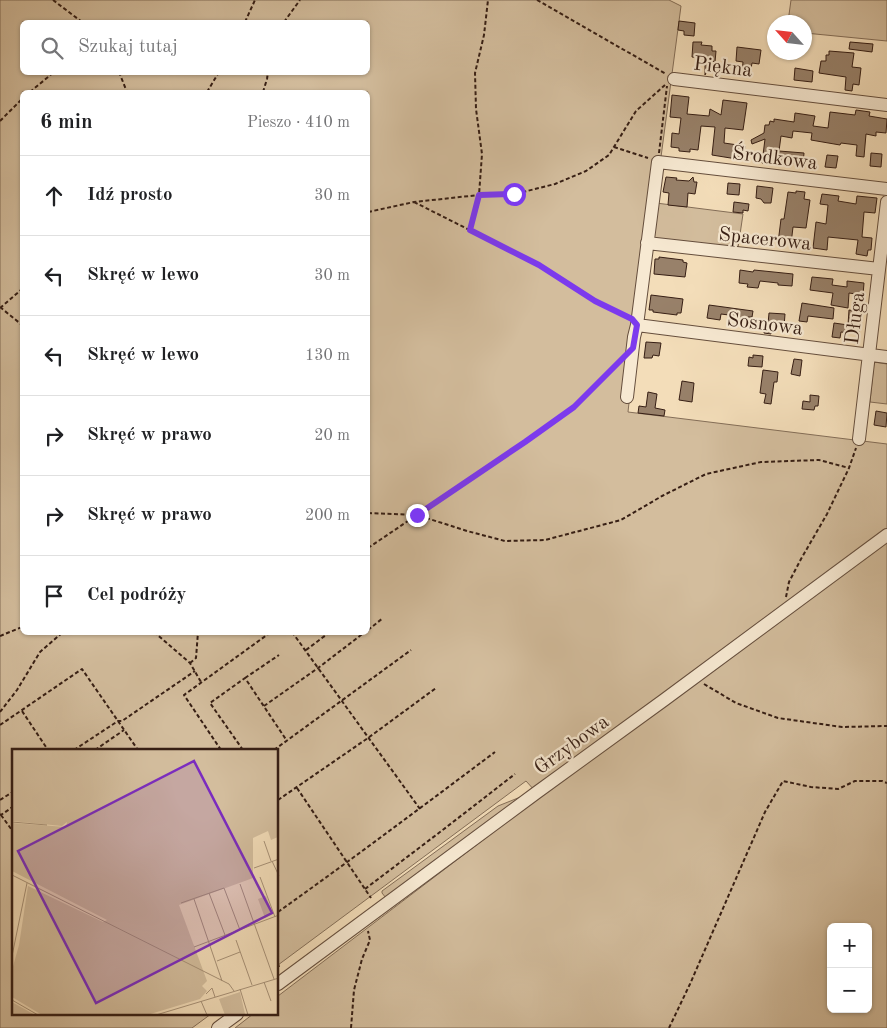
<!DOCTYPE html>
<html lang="pl">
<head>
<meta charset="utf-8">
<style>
  body { margin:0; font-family:"Old Standard TT",serif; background:#f6f6f6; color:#202124 }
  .controls { position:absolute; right:15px; bottom:15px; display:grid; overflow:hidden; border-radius:8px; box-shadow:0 1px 4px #0004 }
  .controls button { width:45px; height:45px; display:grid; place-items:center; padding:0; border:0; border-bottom:1px solid #e0e0e0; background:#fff; color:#202124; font:25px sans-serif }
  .compass { position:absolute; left:767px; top:15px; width:45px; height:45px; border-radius:50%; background:#fff; box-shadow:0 1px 4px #0004; rotate:297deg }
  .stop { position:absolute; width:15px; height:15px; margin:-11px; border:4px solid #7c3aed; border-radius:50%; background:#fff }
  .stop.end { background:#7c3aed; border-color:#fff; box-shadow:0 1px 5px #0008 }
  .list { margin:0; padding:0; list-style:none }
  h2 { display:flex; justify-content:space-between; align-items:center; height:65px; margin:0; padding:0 20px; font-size:21px }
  h2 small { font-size:16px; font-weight:400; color:#757577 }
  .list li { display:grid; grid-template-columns:32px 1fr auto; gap:15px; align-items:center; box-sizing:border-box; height:80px; padding:0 20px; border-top:1px solid #e0e0e0 }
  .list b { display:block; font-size:19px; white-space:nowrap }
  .list em { font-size:16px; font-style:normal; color:#757577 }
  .icon { flex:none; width:28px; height:28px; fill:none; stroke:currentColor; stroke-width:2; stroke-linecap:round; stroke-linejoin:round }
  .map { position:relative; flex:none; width:887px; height:1028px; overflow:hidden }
  .search { position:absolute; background:#fff; box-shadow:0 1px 4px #0004; left:20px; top:20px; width:350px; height:55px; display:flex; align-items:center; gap:12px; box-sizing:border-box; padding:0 18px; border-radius:8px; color:#757577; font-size:19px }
  .panel { position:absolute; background:#fff; box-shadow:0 1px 4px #0004; left:20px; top:90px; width:350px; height:545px; border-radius:8px }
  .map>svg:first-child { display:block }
  .green { fill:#d3bd9d; stroke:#846e58; fill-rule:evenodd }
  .building { fill:#98816a; stroke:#361e14 }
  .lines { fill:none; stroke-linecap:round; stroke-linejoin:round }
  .minor-casing { stroke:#654e3d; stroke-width:14 }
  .path { stroke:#361e14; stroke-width:2; stroke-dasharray:4 2.5; stroke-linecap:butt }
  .minor { stroke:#f7e9d2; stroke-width:12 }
  .route { stroke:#7c3aed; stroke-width:6 }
  .labels { text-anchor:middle; stroke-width:4.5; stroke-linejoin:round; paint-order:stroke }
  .street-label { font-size:20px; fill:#361e14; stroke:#f7e9d2 }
  .inset-road { fill:none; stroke:#a79177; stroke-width:1 }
  .view { fill:#7b2cbf; fill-opacity:0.15; stroke:#7b2cbf; stroke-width:2.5 }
  .inset-edge { fill:none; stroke:#361e14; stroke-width:2.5 }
</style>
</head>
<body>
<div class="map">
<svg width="887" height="1028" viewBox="0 0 887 1028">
  <rect width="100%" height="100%" fill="#f3ddb9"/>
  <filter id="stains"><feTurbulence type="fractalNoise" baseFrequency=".004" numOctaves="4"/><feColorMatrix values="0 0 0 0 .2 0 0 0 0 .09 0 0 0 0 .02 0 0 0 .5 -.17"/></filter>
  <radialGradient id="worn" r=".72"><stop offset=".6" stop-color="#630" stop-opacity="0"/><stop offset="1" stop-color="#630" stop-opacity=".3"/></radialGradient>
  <path class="green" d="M0 0H669L681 6 661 157 658 156 655 159 628 412 887 444V1028H235L253 1014H278V996L529 805 536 792 526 781 278 965V750H14V1014H211L192 1028H0ZM22 22H368V72H22ZM22 92H368V632H22ZM831 927H868V1009H831Z
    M791 0H887V41L805 33 804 22H788Z
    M656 203 743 214 738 248 651 238Z
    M874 362 887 364V404L870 402Z
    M523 796 386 898 382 893V891L498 806Z"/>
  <path class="building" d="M679 21 695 23 694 36 684 35V31L678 30Z
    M693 42H702L701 45 712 46V51H716L715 62 712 61 705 75V59L692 57Z
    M850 42 873 44 872 52 849 49Z
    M737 47 761 50 759 64 752 63 750 74 742 73 743 62 736 61Z
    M829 51 854 53 852 67 861 68 859 85 853 84 852 91 845 90 846 77 819 73 821 61H826V55H829Z
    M795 68 813 71 812 82 794 80Z
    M672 95 689 97 687 114 709 116 710 109 721 115 723 100 747 103 743 130 725 128 724 143 745 146 743 160 712 155 715 127 701 126 698 150 690 149V152L679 151V148L671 147 672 133 679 134 681 118 670 117Z
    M856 110 870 112 869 116 887 119 886 133 876 132V136L866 134 864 157 856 156 857 145 841 143 840 145 811 140 812 133 793 131 792 138 781 136 779 151 804 153 803 164 778 161V165L762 163 765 139 752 144 751 140 764 133 765 125H769L770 121 774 122V119L794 122 795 113 815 116 813 126 828 128 830 112 855 115Z
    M871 153 882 154 881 167 870 166Z
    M827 155 838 156 836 168 825 167Z
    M666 177 677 178 676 180 689 181 693 177 694 182H697L695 194 688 193 687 207 668 205 669 193 663 192Z
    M728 183 740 184 739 195 727 194Z
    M757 186 773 188 771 203H764L761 199 756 198Z
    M796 191 805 192 804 199 810 200 806 228 793 227 791 244 778 243 781 219H784L788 192 796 193Z
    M822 194 839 196 838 201 856 204 857 196 877 198 875 213 864 212 862 237 872 238 871 250H868L867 256 856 254 858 240 828 237 827 250 813 248 816 222 826 224 828 205 820 204Z
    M734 202 749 204 748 211 743 210V213L733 212Z
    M659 257 683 260V262L687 263 685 277 654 274 655 259H659Z
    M740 270 753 272 754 270 793 274 792 286 778 285V283L760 281 758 288 747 287 748 284 739 283Z
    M812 277 833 279 832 285 847 287V281L864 283 863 295 849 293 848 308 831 305 833 293 810 290Z
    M651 295 683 299 681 313H677V315L653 312V310H649Z
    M802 303 834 308 833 319 808 316 807 322 799 321Z
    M709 305 753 311 752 317H748V322L736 320 737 316 721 314 720 320 707 318Z
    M849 310 861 312 859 334 841 332 840 338 832 337 834 323 848 325Z
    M769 313 785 314 784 327 772 325 771 334 764 333 765 324H768Z
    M646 342 661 343 659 356 653 355 652 358H644Z
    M753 355 763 356 762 367 748 366 749 357 753 358Z
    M794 359 802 360 800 376 791 374Z
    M763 370 778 372 777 382H774L771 404 764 403 766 394 760 393Z
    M682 381 694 383 692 402 679 400Z
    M648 392 657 394 655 408 665 410 664 416 638 413 639 406 646 407Z
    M810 395 819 396 818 406H815L814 410 802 409 803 401 810 402Z
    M876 411 887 413 886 427 874 425Z"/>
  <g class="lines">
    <g class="minor-casing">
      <path id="minor" d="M674 79 887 105
        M647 243 879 269
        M637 325 887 357
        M627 397 634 337 637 325 658 162 887 189
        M859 439 887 202
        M278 984 536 793 664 700 887 535
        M218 1028 237 1014"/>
    </g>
    <path class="path" d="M53 0 82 22
      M537 0 666 74
      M245 22 255 0
      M284 22 300 0
      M119 72 127 92
      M30 92 54 72
      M207 92 219 72
      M263 92 267 79 268 72
      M0 121 22 99
      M614 147 648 158
      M659 153 667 86
      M414 202 539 265 595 301 628 317
      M368 212 414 202 479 195 515 194 555 184 586 171 609 155 636 111 665 85
      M470 230 479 195 482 154 476 109 475 73 484 35 488 0
      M0 307 22 325
      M0 308 22 289
      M368 513 417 515 467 531 505 541 545 540 621 520 662 496 706 474 761 462 819 460 849 468
      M368 548 525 442 574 407 620 361
      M786 597 789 582 801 559 827 514 849 468 856 448
      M368 606 369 605
      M368 630 383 618
      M154 632 190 663 201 682
      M292 632 420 809
      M0 636 22 627
      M306 650 330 632
      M190 663 196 658 198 632
      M245 678 279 655
      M704 684 736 703 778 718 842 727 887 726
      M264 706 318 668 365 632
      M22 711 48 750
      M0 712 17 690 40 652 63 632
      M0 725 82 669 138 750
      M74 750 118 721H122L195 671
      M95 750 124 730
      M221 750 184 695 271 632
      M243 750 210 703 245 678 287 741
      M274 750 411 650
      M297 788 371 898
      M0 800 14 791
      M278 800 368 738 436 688
      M0 814 1 815 14 806
      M1 815 14 833
      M365 889 444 829 515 774
      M278 912C351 860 423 806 495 752
      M278 964 279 967
      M351 1028 354 990 362 959 370 940 368 931
      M669 1028 690 984 765 812 783 781 811 787 838 789 855 781H882L887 783"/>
    <use href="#minor" class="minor"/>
  </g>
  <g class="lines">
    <path class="route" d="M417 515 525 442 574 407 633 348 637 325 632 319 595 301 539 265 470 230 479 195 514 194"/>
  </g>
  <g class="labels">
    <g class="street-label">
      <text transform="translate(723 66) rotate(7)" y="7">Piękna</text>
      <text transform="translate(775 157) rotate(7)" y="7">Środkowa</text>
      <text transform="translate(765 238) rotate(6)" y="7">Spacerowa</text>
      <text transform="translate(854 318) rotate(-83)" y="7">Długa</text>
      <text transform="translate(765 323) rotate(7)" y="7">Sosnowa</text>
      <text transform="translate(571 744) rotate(-36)" y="7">Grzybowa</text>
    </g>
  </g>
  <g transform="translate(12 749)">
    <rect width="266" height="266" fill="#f3ddb9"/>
    <path d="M0 0H266V88L259 91 256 82 241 89V129L167 156 195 232 190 237 195 242 188 250 135 266H30L0 248V221L7 196 16 137 91 173 95 171 0 122V74L54 78 55 73 50 77 0 72ZM254 147 261 165 253 169 246 150ZM228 243 233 265 213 266 207 250ZM0 253 23 266H0Z" fill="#d3bd9d"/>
    <path class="inset-road" d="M0 73 35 76M252 92 259 112M260 112 267 127M242 119 267 110M0 126 217 235 222 242M248 128 263 168M228 135 262 230M197 144 213 186M182 150 210 232M169 154 212 139 228 181M224 191 240 236M182 198 267 166M0 207 15 134M205 212 228 203M252 233 259 252M228 240 236 266M194 245 200 239 203 248M0 251 26 266M189 252 195 266M144 266 267 229"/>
    <path class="view" d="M182 12 260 164 84 254 6 102Z"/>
    <rect width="266" height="266" class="inset-edge"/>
  </g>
  <rect width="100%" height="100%" filter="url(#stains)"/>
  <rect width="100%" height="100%" fill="url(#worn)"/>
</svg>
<div class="controls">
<button>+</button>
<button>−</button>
</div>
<svg class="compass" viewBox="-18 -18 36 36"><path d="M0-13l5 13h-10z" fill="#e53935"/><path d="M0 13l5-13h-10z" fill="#757577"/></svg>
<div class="stop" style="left:514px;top:194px"></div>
<div class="stop end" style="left:417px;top:515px"></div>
<div class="search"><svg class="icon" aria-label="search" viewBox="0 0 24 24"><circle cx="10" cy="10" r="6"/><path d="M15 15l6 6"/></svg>Szukaj tutaj</div>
<section class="panel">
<h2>6 min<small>Pieszo · 410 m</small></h2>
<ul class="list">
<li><svg class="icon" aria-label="ahead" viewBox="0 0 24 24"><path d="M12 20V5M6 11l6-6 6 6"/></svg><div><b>Idź prosto</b></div><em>30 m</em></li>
<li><svg class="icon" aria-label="left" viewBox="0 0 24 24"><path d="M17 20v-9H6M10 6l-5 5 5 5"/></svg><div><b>Skręć w lewo</b></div><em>30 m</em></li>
<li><svg class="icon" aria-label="left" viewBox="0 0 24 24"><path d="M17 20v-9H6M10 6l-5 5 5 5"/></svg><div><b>Skręć w lewo</b></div><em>130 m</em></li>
<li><svg class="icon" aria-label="right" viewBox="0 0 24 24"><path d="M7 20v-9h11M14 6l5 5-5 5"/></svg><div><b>Skręć w prawo</b></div><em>20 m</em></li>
<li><svg class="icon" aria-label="right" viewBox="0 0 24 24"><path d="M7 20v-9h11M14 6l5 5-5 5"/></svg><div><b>Skręć w prawo</b></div><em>200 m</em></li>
<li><svg class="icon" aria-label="arrive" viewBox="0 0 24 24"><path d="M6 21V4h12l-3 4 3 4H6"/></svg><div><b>Cel podróży</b></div></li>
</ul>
</section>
</div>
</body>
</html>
